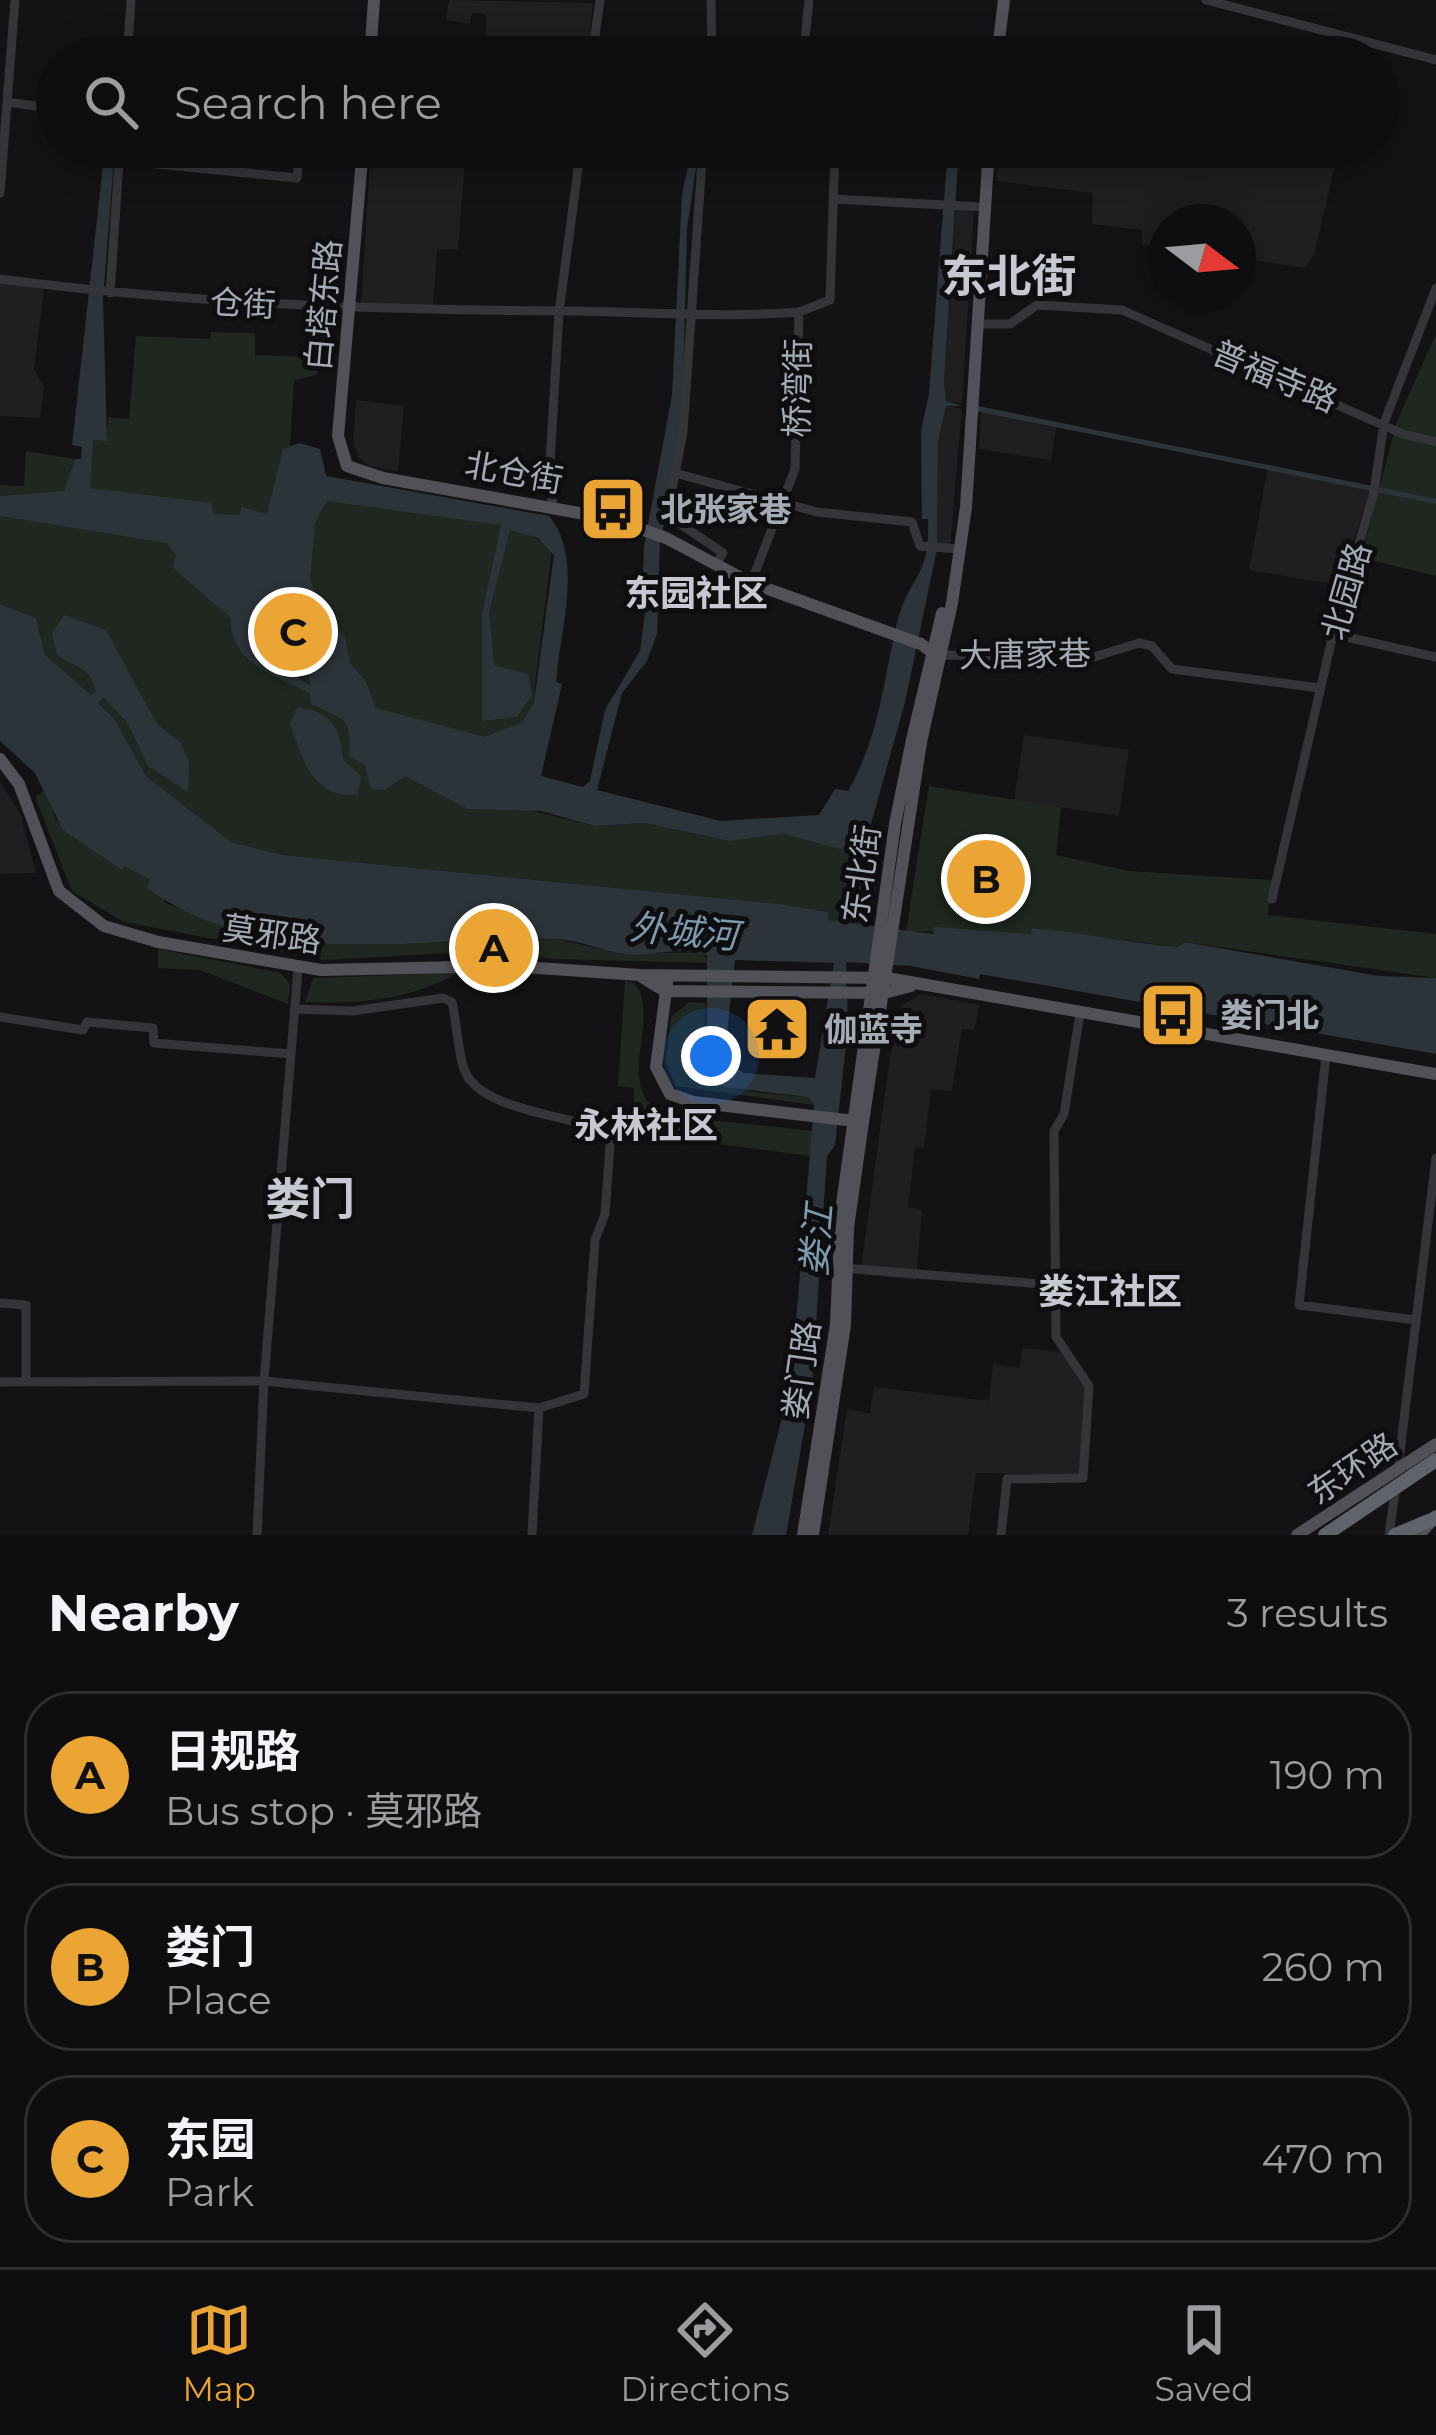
<!DOCTYPE html>
<html lang="en">
<head>
<meta charset="utf-8">
<style>
  body { margin:0; font-family:Montserrat,"Noto Sans SC",sans-serif; background:#171719; color:#f1f3f6 }
  .compass { position:absolute; left:1148px; top:204px; width:108px; height:108px; border-radius:50%; background:#0e0e10; box-shadow:0 6px 30px #0003; rotate:106deg }
  .you { position:absolute; left:711px; top:1056px; width:42px; height:42px; margin:-30px; border:9px solid #fff; border-radius:50%; background:#1a73e8; box-shadow:0 0 0 18px #1a73e833 }
  .badge { display:grid; place-items:center; width:78px; height:78px; border-radius:50%; background:#eba534; color:#111; font-size:39px; font-weight:700 }
  .pin { position:absolute; translate:-50% -50%; border:6px solid #fff; box-shadow:0 3px 12px #0006 }
  .list { margin:0; padding:0; list-style:none }
  h2 { display:flex; justify-content:space-between; align-items:center; height:156px; margin:0; padding:0 48px; font-size:51px }
  h2 small { font-size:39px; font-weight:400; color:#9b9c9f }
  .list li { display:grid; grid-template-columns:78px 1fr auto; gap:36px; align-items:center; box-sizing:border-box; height:168px; margin:0 24px 24px; padding:0 24px; border:3px solid #2e2e30; border-radius:48px }
  .list b { display:block; font-size:45px; white-space:nowrap }
  .list p { margin:0; font-size:39px; white-space:nowrap; color:#9b9c9f }
  .list em { font-size:39px; font-style:normal; color:#9b9c9f }
  .icon { flex:none; width:66px; height:66px; fill:none; stroke:currentColor; stroke-width:2; stroke-linecap:round; stroke-linejoin:round }
  .map { position:relative; flex:none; width:1436px; height:1535px; overflow:hidden }
  .search { position:absolute; background:#0e0e10; box-shadow:0 6px 30px #0003; left:36px; right:36px; top:36px; height:132px; display:flex; align-items:center; gap:30px; box-sizing:border-box; padding:0 42px; border-radius:66px; color:#9b9c9f; font-size:45px }
  .sheet { height:732px; background:#0e0e10 }
  nav { display:flex; justify-content:space-around; align-items:center; box-sizing:border-box; height:168px; border-top:3px solid #2e2e30; background:#0e0e10; font-size:33px; color:#9b9c9f }
  nav a { display:grid; justify-items:center; gap:6px }
  nav .on { color:#eba534 }
  .map>svg:first-child { display:block }
  .built { fill:#1f1f22 }
  .green { fill:#1f2720 }
  .water { fill:#2c343a; fill-rule:evenodd }
  .lines { fill:none; stroke-linecap:round; stroke-linejoin:round }
  .minor { stroke:#343539; stroke-width:9 }
  .major { stroke:#505258; stroke-width:12 }
  .major-bridge { stroke:#505258; stroke-width:12 }
  .highway-bridge { stroke:#60636a; stroke-width:14 }
  .labels { text-anchor:middle; stroke-width:10; stroke-linejoin:round; paint-order:stroke }
  .street-label { font-size:33px; fill:#a5abb5; stroke:#0e0e10 }
  .poi-label { font-size:33px; font-weight:bold; fill:#a5abb5; stroke:#0e0e10; text-anchor:start }
  .neighbourhood-label { font-size:36px; font-weight:bold; fill:#c6c9d1; stroke:#0e0e10 }
  .water-label { font-size:36px; font-style:italic; fill:#7d9aaf; stroke:#0e0e10 }
  .district-label { font-size:45px; font-weight:bold; fill:#c6c9d1; stroke:#0e0e10 }
</style>
</head>
<body>
<div class="map">
<svg width="1436" height="1535" viewBox="0 0 1436 1535">
  <rect width="100%" height="100%" fill="#131315"/>
  <path class="built" d="M449 0 593 3 588 57H485L486 14 472 13 470 24 446 20Z
    M371 147H477V158H465L458 249 437 250 433 308 361 305Z
    M999 147H1254L1335 166 1314 255 1305 268 1238 258V222H1166V248L1142 245V230L1092 224 1093 193 996 181Z
    M956 210 974 212 962 404 946 401 944 382Z
    M0 283 44 289 34 369 44 387 40 418 0 416Z
    M356 400 404 406 398 471 369 466 359 458 353 442Z
    M946 406 962 409 950 547 937 546 938 441Z
    M981 412 1057 424 1051 460 979 449Z
    M1268 467 1370 490 1339 585 1249 570Z
    M1024 735 1129 750 1119 816 1014 800Z
    M0 782 20 813 36 873 0 874Z
    M921 994 980 1005 974 1030 962 1029 952 1091 931 1089 924 1148H915L908 1207 922 1210 916 1280 860 1274 893 1037 901 1006Z
    M1023 1348 1060 1352 1086 1388 1079 1475 976 1473 968 1535H828L847 1409 870 1413 874 1387 989 1401 993 1364 1019 1368Z"/>
  <path class="green" d="M211 332 255 333V355L319 357 317 374 294 381 290 444 330 501C386 509 513 511 552 550L535 685 528 810 595 826 644 823 730 841 784 834 870 852 879 859 870 926 827 920 828 912 779 904 283 855 231 842 141 772 113 717 45 655 36 618 0 604V516L74 526 89 482 93 439 107 440 108 417 129 419 136 336 210 339Z
    M1436 334V576L1361 558 1397 421Z
    M26 451 75 459 64 492 0 496V485L24 486Z
    M929 786 1061 807 1056 855 1129 871 1274 880 1267 915 1436 934V978L1185 942 1178 947 1033 928 1032 934 906 931Z
    M46 789 56 820 150 880 166 903 228 927 351 945 557 939 621 954 702 952 709 963 554 959 487 951 325 960 124 922 72 891 35 797Z
    M158 949 281 973 290 984 288 1004 200 970 158 968Z
    M459 973C408 1000 362 1004 305 1002L313 978Z
    M625 981 634 983C660 1015 623 1066 648 1102L679 1117 814 1131 810 1156 635 1133 634 1088 618 1086Z
    M689 1002 706 1003C706 1023 701 1049 705 1069 710 1094 786 1094 809 1097L814 1105 676 1086 666 1063 671 1017Z"/>
  <path class="water" d="M105 147H115L103 299 107 441 93 440 90 488 212 503 213 514 240 515 241 507 267 514 283 449 299 443 320 449 326 476 549 516C584 557 560 630 556 682L562 684 541 776 583 787 590 781 605 710 640 651 645 613 637 612 638 593 642 592 644 546 672 395 682 195 692 147H699L687 229 683 384 676 466 660 542 657 634 647 661 622 693 597 790 721 821 819 815 835 789 848 791C880 735 883 682 897 623 910 573 930 580 928 519H922L921 432 929 393 948 147H959L944 381 946 401 963 406H946L938 441 937 549 905 702 871 824 878 859 784 834 730 841 644 823 595 826 541 811 468 809 405 776 384 790 371 789 365 765 349 756C352 715 344 720 311 704L310 693C277 677 229 663 231 618L173 568 176 556 167 543 0 516V496L64 491 75 459H81L82 447 72 445ZM327 501 501 525 482 615V721L517 717 532 695 528 674 494 665 489 612 510 530 538 538 554 555 534 702 523 722 485 737 376 708 366 682 350 663 345 637 322 616 310 578 315 523ZM277 622 306 635 310 685 285 671 272 648Z
    M978 406 1436 499V504L976 411Z
    M0 604 36 618 45 655 91 695 96 692C89 665 78 669 57 655L52 633 64 615 106 630 157 724 181 743 189 762 188 792 148 766 127 722 103 697 98 703 113 717 146 776 231 842 283 855 779 904 828 912V920L933 934 935 927 1031 934 1032 928C1081 932 1129 943 1178 947L1184 942 1379 976 1436 978V1054L980 974 979 979 911 966 846 962 848 1027 835 1145 827 1156 812 1384 786 1535H752L791 1383 814 1105 809 1097 724 1087 707 1076V955C681 945 652 957 625 954 601 951 579 939 553 939 420 936 262 973 147 888L150 880 125 866 122 870 63 830 35 773 0 741ZM735 960 834 963 815 1078 744 1073 732 1066 725 1050Z
    M297 707C332 711 341 730 343 760L361 776 358 795C312 799 303 759 290 724Z"/>
  <g class="lines">
    <path class="minor" d="M711 0 712 57
      M1206 0 1436 60
      M714 41 804 49 834 57
      M804 49 809 0
      M127 57 131 0
      M592 57 600 0
      M7 102 57 109
      M703 147 683 432 667 515 723 553 715 565
      M118 160 297 178 300 147
      M0 193 15 0
      M833 199 982 207
      M0 279C190 304 380 310 571 311 647 312 723 318 799 312
      M110 293 120 147
      M977 324H1010L1037 305 1122 310 1403 434 1436 442
      M675 473 817 512 912 522 920 546 959 549
      M553 506 549 479 559 312 581 147
      M751 583 795 469 799 312 830 300 835 147
      M1333 634 1436 657
      M938 655 1094 657 1139 643 1152 646 1172 669 1320 688
      M1272 899 1333 634 1374 492 1384 423 1436 288
      M295 1009 352 1011 443 998 452 1002C457 1023 457 1048 464 1069 478 1111 573 1116 611 1132L605 1214 595 1240 584 1394 539 1408
      M0 1017 83 1030 87 1022 153 1028 154 1043 291 1054
      M1326 1055 1299 1305 1416 1320
      M843 1268 1054 1285
      M0 1303 26 1305V1382
      M0 1382 264 1381 539 1408 532 1535
      M1398 1468 1436 1158
      M257 1535 264 1381 298 969
      M1001 1535 1007 1479 1083 1478 1089 1386 1056 1337 1054 1131 1064 1114 1080 1013
      M1389 1535 1396 1485"/>
    <path class="major" d="M370 57 374 0
      M997 57 1004 0
      M363 147 338 436 347 466 383 478 613 519 666 538 751 583 921 644 933 653
      M912 740 942 613
      M921 742 952 603 966 507 989 147
      M0 759 19 784 59 891 104 926 158 942 321 970 507 966 640 975 887 978 1436 1074
      M668 976 656 1067 670 1094 693 1102 863 1122 848 1228 845 1325 813 1535
      M642 977 665 991 884 993 911 986
      M803 1535 836 1324 841 1211
      M1297 1535 1436 1444
      M1419 1535 1436 1516"/>
    <path class="major-bridge" d="M863 1122 921 742
      M841 1211 895 824 912 740"/>
    <path class="highway-bridge" d="M1325 1535 1436 1460
      M1395 1535 1436 1518"/>
  </g>
  <defs>
    <g id="bus-square" transform="scale(3.45)"><rect x="-9" y="-9" width="18" height="18" rx="4" fill="#eba534" stroke="#0e0e10"/><path d="M-5-6H5V4H4V6H2V4H-2V6H-4V4H-5ZM-3.5-4V0h7V-4ZM-3.5 1.2v1.5H-2V1.2ZM2 1.2v1.5H3.5V1.2Z" fill="#111"/></g>
    <g id="temple-square" transform="scale(3.45)"><rect x="-9" y="-9" width="18" height="18" rx="4" fill="#eba534" stroke="#0e0e10"/><path d="M0-6L5-2H3V0L6.5 2.5H4V6H1.5V3h-3V6H-4V2.5H-6.5L-3 0V-2H-5Z" fill="#111"/></g>
  </defs>
  <g fill-rule="evenodd">
    <use href="#bus-square" x="613" y="509"/>
    <use href="#bus-square" x="1173" y="1015"/>
    <use href="#temple-square" x="777" y="1029"/>
  </g>
  <g class="labels">
    <g class="street-label">
      <text transform="translate(243 303) rotate(3)" y="12">仓街</text>
      <text transform="translate(323 305) rotate(-85)" y="12">白塔东路</text>
      <text transform="translate(1275 376) rotate(23)" y="12">普福寺路</text>
      <text transform="translate(797 388) rotate(-89)" y="12">桥湾街</text>
      <text transform="translate(514 472) rotate(10)" y="12">北仓街</text>
      <text transform="translate(1346 591) rotate(-74)" y="12">北园路</text>
      <text transform="translate(1025 654) rotate(-1)" y="12">大唐家巷</text>
      <text transform="translate(861 874) rotate(-82)" y="12">东北街</text>
      <text transform="translate(272 934) rotate(8)" y="12">莫邪路</text>
      <text transform="translate(801 1370) rotate(-82)" y="12">娄门路</text>
      <text transform="translate(1352 1468) rotate(-34)" y="12">东环路</text>
    </g>
    <g class="poi-label">
      <text x="660" y="521">北张家巷</text>
      <text x="1220" y="1027">娄门北</text>
      <text x="824" y="1041">伽蓝寺</text>
    </g>
    <g class="neighbourhood-label">
      <text x="696" y="606">东园社区</text>
      <text x="646" y="1138">永林社区</text>
      <text x="1110" y="1304">娄江社区</text>
    </g>
    <g class="water-label">
      <text transform="translate(684 931) rotate(5)" y="13">外城河</text>
      <text transform="translate(816 1240) rotate(-85)" y="13">娄江</text>
    </g>
    <g class="district-label">
      <text x="1009" y="292">东北街</text>
      <text x="310" y="1215">娄门</text>
    </g>
  </g>
</svg>
<svg class="compass" viewBox="-18 -18 36 36"><path d="M0-13l5 13h-10z" fill="#e53935"/><path d="M0 13l5-13h-10z" fill="#9b9c9f"/></svg>
<div class="you"></div>
<div class="pin badge" style="left:494px;top:948px">A</div>
<div class="pin badge" style="left:986px;top:879px">B</div>
<div class="pin badge" style="left:293px;top:632px">C</div>
<div class="search"><svg class="icon" aria-label="search" viewBox="0 0 24 24"><circle cx="10" cy="10" r="6"/><path d="M15 15l6 6"/></svg>Search here</div>
</div>
<section class="sheet">
<h2>Nearby<small>3 results</small></h2>
<ul class="list">
<li><span class="badge">A</span><div><b>日规路</b><p>Bus stop · 莫邪路</p></div><em>190 m</em></li>
<li><span class="badge">B</span><div><b>娄门</b><p>Place</p></div><em>260 m</em></li>
<li><span class="badge">C</span><div><b>东园</b><p>Park</p></div><em>470 m</em></li>
</ul>
</section>
<nav>
<a class="on"><svg class="icon" aria-label="map" viewBox="0 0 24 24"><path d="M3 6l6-2 6 2 6-2v14l-6 2-6-2-6 2zM9 4v14M15 6v14"/></svg>Map</a>
<a><svg class="icon" aria-label="directions" viewBox="0 0 24 24"><path d="M12 3l9 9-9 9-9-9zM9 14v-3h6M13 9l2 2-2 2"/></svg>Directions</a>
<a><svg class="icon" aria-label="saved" viewBox="0 0 24 24"><path d="M7 4h10v16l-5-4-5 4z"/></svg>Saved</a>
</nav>
</body>
</html>
